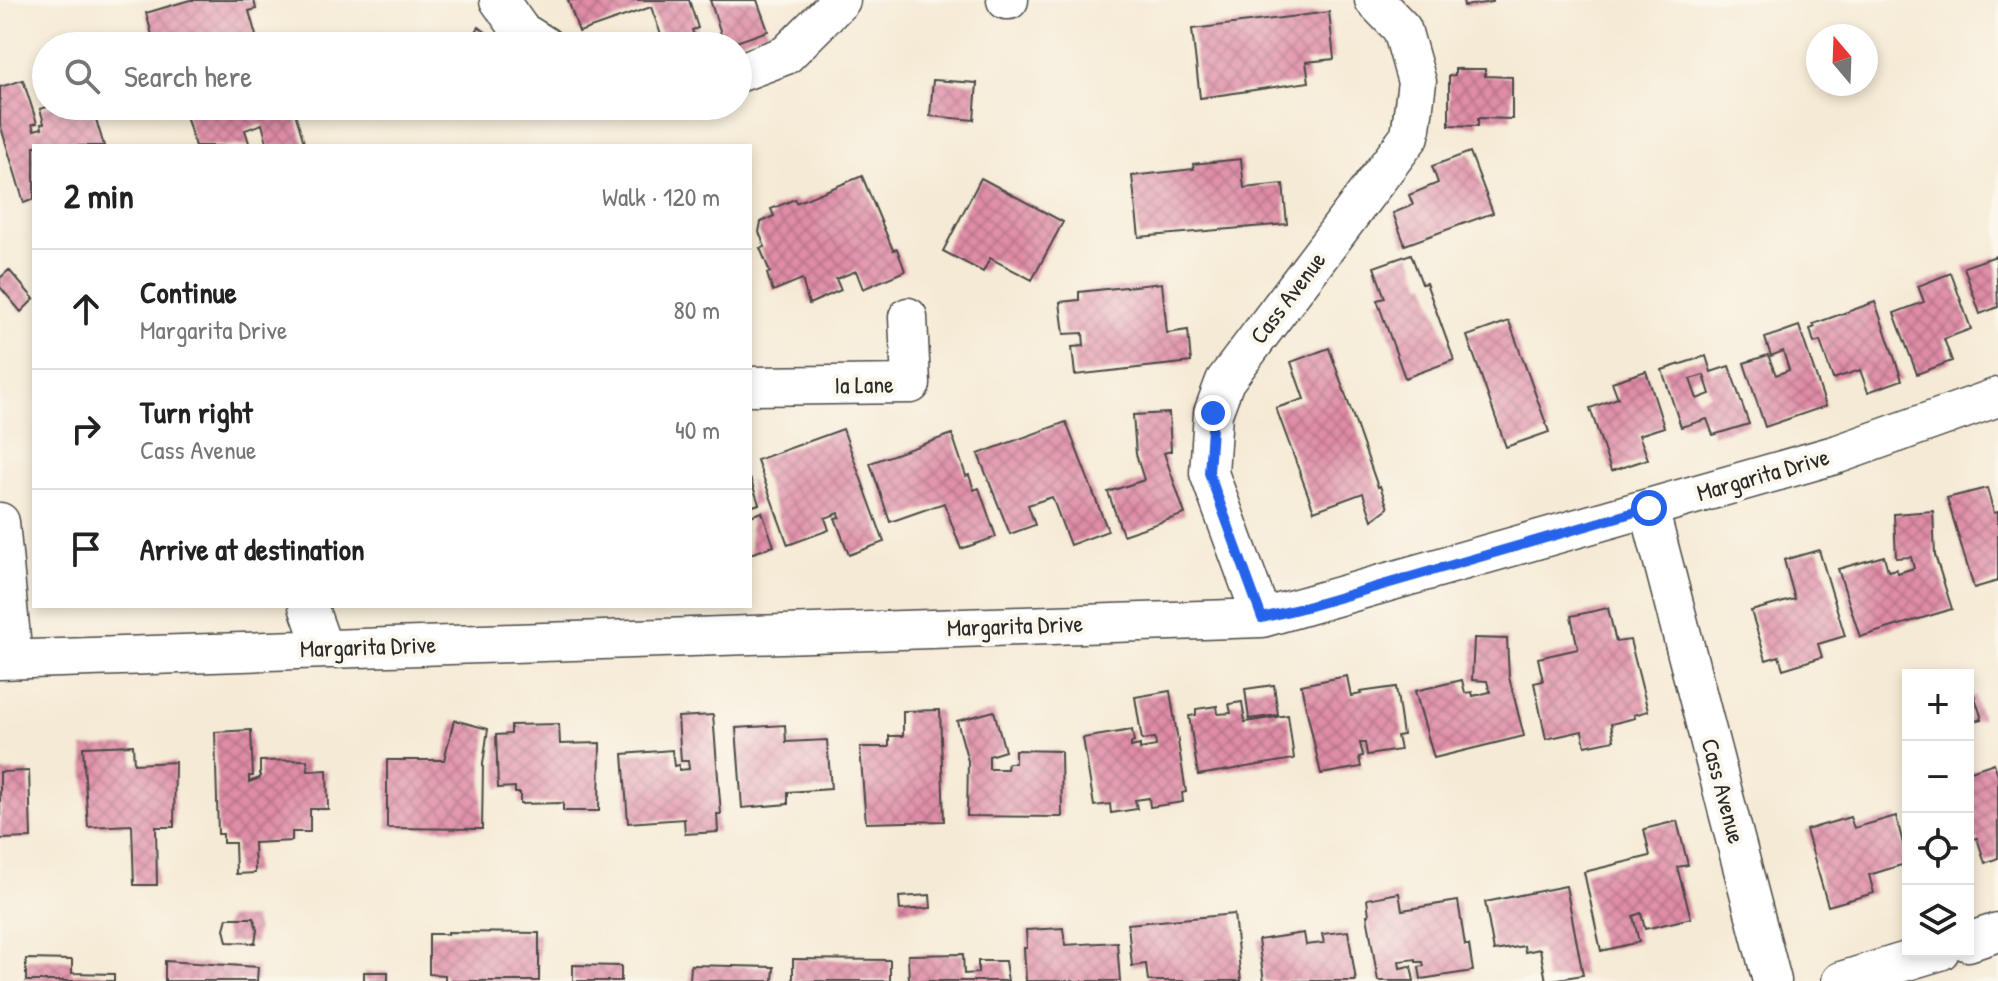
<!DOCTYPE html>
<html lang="en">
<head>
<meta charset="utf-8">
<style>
  body { margin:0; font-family:"Patrick Hand",sans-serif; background:#f6f6f6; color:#222 }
  .controls { position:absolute; right:24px; bottom:24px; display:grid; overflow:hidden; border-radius:0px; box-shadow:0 4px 12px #0003 }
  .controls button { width:72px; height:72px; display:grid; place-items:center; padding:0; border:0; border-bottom:2px solid #e0e0e0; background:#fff; color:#222; font:40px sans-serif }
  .compass { position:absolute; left:1806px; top:24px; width:72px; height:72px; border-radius:50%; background:#fff; box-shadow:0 4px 12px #0003; rotate:341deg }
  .stop { position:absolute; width:24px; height:24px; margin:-18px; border:6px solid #2563eb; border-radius:50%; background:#fff }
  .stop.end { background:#2563eb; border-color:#fff; box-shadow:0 2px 8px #0008 }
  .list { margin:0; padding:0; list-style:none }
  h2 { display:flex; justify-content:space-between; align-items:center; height:104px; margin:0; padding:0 32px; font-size:34px }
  h2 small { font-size:26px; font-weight:400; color:#767676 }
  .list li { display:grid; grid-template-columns:52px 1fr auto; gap:24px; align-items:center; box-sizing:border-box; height:120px; padding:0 32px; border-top:2px solid #e0e0e0 }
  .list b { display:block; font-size:30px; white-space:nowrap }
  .list p { margin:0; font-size:26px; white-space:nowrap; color:#767676 }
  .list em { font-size:26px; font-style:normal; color:#767676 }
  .icon { flex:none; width:44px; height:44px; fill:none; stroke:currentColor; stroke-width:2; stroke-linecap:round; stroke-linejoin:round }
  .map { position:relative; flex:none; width:1998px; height:981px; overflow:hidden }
  .search { position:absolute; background:#fff; box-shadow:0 4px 12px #0003; left:32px; top:32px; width:720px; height:88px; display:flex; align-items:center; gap:20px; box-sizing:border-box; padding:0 28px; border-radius:44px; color:#767676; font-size:30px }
  .panel { position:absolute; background:#fff; box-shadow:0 4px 12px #0003; left:32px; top:144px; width:720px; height:464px; border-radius:0px }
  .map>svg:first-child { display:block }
  .building { fill:url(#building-cross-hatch); fill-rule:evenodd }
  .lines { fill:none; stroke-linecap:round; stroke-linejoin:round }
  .minor-casing { stroke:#494844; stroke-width:41 }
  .minor { stroke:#fff; stroke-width:38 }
  .route { stroke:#2563eb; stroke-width:10 }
  .labels { text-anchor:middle; stroke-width:8; stroke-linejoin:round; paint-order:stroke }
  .street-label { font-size:24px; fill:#2b2b2b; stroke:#fbf7ec }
</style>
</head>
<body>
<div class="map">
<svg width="1998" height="981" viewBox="0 0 1998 981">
  <defs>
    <pattern id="building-cross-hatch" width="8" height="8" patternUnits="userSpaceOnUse" patternTransform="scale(2)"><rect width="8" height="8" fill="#e08da7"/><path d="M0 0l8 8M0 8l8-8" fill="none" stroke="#b67388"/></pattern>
  </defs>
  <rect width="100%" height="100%" fill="#fbf7ec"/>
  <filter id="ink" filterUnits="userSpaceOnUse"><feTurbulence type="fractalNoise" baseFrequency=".0125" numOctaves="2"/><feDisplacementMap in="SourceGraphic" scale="16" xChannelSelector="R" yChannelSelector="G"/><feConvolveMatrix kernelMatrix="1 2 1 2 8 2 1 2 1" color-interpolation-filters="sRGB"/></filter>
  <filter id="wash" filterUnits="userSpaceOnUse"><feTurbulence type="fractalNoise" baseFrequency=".006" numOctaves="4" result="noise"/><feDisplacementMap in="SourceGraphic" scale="32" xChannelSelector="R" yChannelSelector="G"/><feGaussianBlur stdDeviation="1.8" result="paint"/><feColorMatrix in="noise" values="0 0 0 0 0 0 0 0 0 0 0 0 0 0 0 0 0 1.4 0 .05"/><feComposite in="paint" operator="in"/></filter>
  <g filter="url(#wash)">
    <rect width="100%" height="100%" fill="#f5ead5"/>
    <g id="blocks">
      <path class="building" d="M190 0H254L256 9 249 11 257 39 254 40 256 46H155L146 13Z
        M568 0H689L698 28 692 30 698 45 665 46 651 7 579 32Z
        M710 0H757L768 31 725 46Z
        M1463 0H1493V2L1464 6Z
        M1329 12 1334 59 1306 62 1309 82 1200 98 1192 29Z
        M479 27 496 40 493 46H466Z
        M1455 69H1485V76L1512 77V119L1478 118V126L1449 125V76L1455 75Z
        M23 80 37 123 32 124 34 130 42 128 41 124 44 123 40 109 50 106H92L104 146H34V199L24 203 0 124V87Z
        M933 80 977 83 974 120 930 116Z
        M206 106H293L305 146H268L262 124 245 130 250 146H195L185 112Z
        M1470 152 1493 213 1405 245 1393 213 1413 205 1409 195 1438 183 1432 166Z
        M1241 159 1244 188 1283 184 1287 224 1139 237 1132 176 1194 169 1193 164Z
        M862 176 893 250 897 249 905 271 863 289 856 271 836 279 841 290 809 304 802 279 773 291 767 274 770 272 760 248 765 247 759 232 761 222 774 216 771 209 795 199 796 203Z
        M981 178 1063 222 1032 280 990 258 983 272 943 251Z
        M1411 254 1422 284 1426 283 1454 360 1405 378 1377 300 1385 298 1374 267Z
        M1996 256 1998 307 1980 314 1964 267Z
        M9 270 34 299 21 312 0 287V278Z
        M1951 273 1971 329 1944 339 1952 361 1917 374 1894 313 1924 302 1918 286Z
        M1162 283 1167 333 1188 330 1191 362 1075 375 1072 347 1084 346 1083 333 1064 334 1060 302 1079 300V292Z
        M1875 302 1902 380 1868 392 1860 370 1833 379 1820 341 1814 343 1810 329 1815 327 1813 324Z
        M1509 321 1549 432 1506 447 1467 336Z
        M1799 326 1826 406 1765 427 1744 363 1768 355 1776 375 1789 370 1783 351 1771 356 1765 338Z
        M1329 348 1378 487 1380 486 1388 508 1372 520 1363 493 1314 511 1276 408 1304 399 1291 362Z
        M1706 356 1711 372 1729 366 1749 424 1713 435 1707 419 1681 427 1662 370ZM1704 375 1710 394 1697 399 1690 379Z
        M1646 371 1664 427 1639 435 1648 459 1611 471 1590 408 1618 398 1612 382Z
        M1169 413 1171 451 1164 453 1185 514 1123 535 1108 492 1144 480 1136 454 1133 415Z
        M1066 422 1108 531 1070 545 1052 497 1028 505 1035 525 1010 534 978 454Z
        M843 429 884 542 849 555 835 518 840 517 839 513 825 518 829 530 788 545 757 460Z
        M952 434 966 476 969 475 974 490 979 488 996 537 961 549 944 503 890 522 870 463Z
        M750 478 759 504 750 507Z
        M1987 488 1994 513 1998 512V581L1974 588 1947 498Z
        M1933 511 1935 555 1952 609 1860 637 1838 569 1884 556 1888 571 1896 569 1898 573 1914 568 1911 557 1896 558 1894 514Z
        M762 512 774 546 750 554V516Z
        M1819 550 1845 636 1818 644 1822 657 1783 669 1779 656 1766 660 1751 611 1795 599 1784 560Z
        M1608 608 1616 642 1630 640 1648 711 1634 715 1635 718 1611 724 1614 740 1585 746 1582 731 1546 739 1534 683 1543 681 1538 658 1578 649 1571 616Z
        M1474 638 1507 639 1509 677 1524 736 1434 758 1415 691 1462 680 1465 693 1472 692 1473 696 1490 692 1487 681 1472 680Z
        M1347 676 1351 696 1361 694 1360 692 1396 687 1403 735 1397 736 1400 750 1367 755 1365 743H1360L1363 756 1359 757 1361 767 1321 774 1301 685Z
        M1274 685 1278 715 1249 719 1245 689Z
        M1170 691 1186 792 1182 793 1183 802 1150 807 1149 798 1135 800 1137 809 1111 813 1110 804 1094 806 1083 738 1132 730 1134 742 1131 743V747L1140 745V749L1156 746 1155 738 1142 740 1135 697Z
        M1974 695 1982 719 1968 723V697Z
        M1242 702 1245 722 1288 715 1294 759 1198 775 1189 716 1196 715V709L1217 706 1218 714 1231 713 1229 704Z
        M940 710 944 821 866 823 860 747H889V736H903V711Z
        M994 711 1005 751 989 756V769H1007L1008 763H1015V750L1061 751 1062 817 967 816 968 761 957 721Z
        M713 715 721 814H717L718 832 685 834 684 819 628 823 623 754 672 750 674 766 679 765V770L689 769 688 761H681L678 717Z
        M454 720 488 729 483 764 482 829 387 828V760H444Z
        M559 724 560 744 600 743 599 811H563V803L520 804V793H515V787L498 788 496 735 511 734V725Z
        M785 725 786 742 827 740 831 789 788 792V804L742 808 736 728Z
        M251 730 253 776H249V782L260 778V761L307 760 308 771 327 770 328 809H310V832H292V841L254 843 255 873 236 874 235 843H223V834H218L215 732Z
        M133 745 134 764 175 762 174 827H156L157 885H134L132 825 88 827 83 747Z
        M1994 763 1998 776V858L1985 863 1977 838 1968 840V772Z
        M29 771 31 838 0 839V772Z
        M1896 816 1908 863 1869 875 1874 893 1828 906 1806 830 1850 817 1854 828Z
        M1677 821 1688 865 1677 867 1691 918 1645 929 1641 913 1633 916 1639 942 1601 951 1584 872 1650 856 1644 829Z
        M1566 886 1583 975 1546 981 1540 949 1525 952 1524 946 1494 951 1485 902Z
        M1399 893 1402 910 1458 901 1465 945H1469L1473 971 1421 979 1419 967 1424 966 1423 962H1416V959L1399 961 1400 968 1411 966 1414 981H1378L1367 915H1369L1367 899Z
        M930 895 931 908 900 910 899 897Z
        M1234 914 1241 981H1148L1146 964 1132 966 1128 924Z
        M227 918H254L257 930 255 943 227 942 224 929Z
        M1063 928 1065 945 1117 942 1120 981H1026L1024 948H1027L1026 930Z
        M1348 931 1356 981H1264L1258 940 1304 933 1306 945 1324 943 1322 934Z
        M448 932 539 933V981H445V975L429 974V934H448Z
        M963 954 964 974 978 973V961H1005L1008 981H909L908 955Z
        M26 959 72 960V973L114 974V981H26Z
        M793 959 890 960V981H793Z
        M165 961 258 967 257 981H165Z
        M573 965 621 966V981H573Z
        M691 965 774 967 773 981H690Z
        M364 972H388V981H364Z"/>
    </g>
  </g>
  <g filter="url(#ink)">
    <use href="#blocks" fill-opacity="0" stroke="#494844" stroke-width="2"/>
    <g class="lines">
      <g class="minor-casing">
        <path id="minor" d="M499 0 521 31 545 46
          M1006 0H1009
          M738 73 786 55 841 0
          M750 386 911 384 908 317
          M1649 508 1772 981
          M0 522 13 659
          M308 606 323 648
          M1262 618 1209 473 1213 413 1225 381 1410 136 1417 82 1402 29 1374 0
          M0 660 1262 618 1838 454 1998 397
          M1968 942 1998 932
          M1841 981 1940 951"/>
      </g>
      <use href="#minor" class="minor"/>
    </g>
  </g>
  <g class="lines" filter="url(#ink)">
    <path class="route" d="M1213 413 1209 473 1262 618 1310 606 1649 508"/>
  </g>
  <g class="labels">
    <g class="street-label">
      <text transform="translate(1288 298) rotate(-53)" y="8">Cass Avenue</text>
      <text transform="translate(864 385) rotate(-1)" y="8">Ia Lane</text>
      <text transform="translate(1763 475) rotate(-16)" y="8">Margarita Drive</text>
      <text transform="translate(1015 626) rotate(-2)" y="8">Margarita Drive</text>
      <text transform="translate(368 647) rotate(-2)" y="8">Margarita Drive</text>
      <text transform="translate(1723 791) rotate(75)" y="8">Cass Avenue</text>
    </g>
  </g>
</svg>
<div class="controls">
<button>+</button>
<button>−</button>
<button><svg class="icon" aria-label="locate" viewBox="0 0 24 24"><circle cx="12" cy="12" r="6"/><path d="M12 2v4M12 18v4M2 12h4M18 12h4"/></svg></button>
<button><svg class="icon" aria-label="layers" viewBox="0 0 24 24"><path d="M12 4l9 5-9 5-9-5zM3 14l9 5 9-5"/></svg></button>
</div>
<svg class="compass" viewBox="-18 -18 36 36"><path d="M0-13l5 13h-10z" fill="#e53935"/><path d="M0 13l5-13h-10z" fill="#767676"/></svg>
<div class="stop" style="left:1649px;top:508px"></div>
<div class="stop end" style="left:1213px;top:413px"></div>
<div class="search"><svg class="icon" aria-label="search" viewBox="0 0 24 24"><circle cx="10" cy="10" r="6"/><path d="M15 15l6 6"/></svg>Search here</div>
<section class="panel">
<h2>2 min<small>Walk · 120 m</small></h2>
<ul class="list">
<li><svg class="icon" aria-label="ahead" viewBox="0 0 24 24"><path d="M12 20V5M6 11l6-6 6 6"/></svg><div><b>Continue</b><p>Margarita Drive</p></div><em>80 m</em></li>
<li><svg class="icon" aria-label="right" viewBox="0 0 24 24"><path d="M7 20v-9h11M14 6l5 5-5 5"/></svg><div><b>Turn right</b><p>Cass Avenue</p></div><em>40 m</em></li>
<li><svg class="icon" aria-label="arrive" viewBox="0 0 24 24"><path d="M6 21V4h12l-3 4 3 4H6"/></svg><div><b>Arrive at destination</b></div></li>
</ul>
</section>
</div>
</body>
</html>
